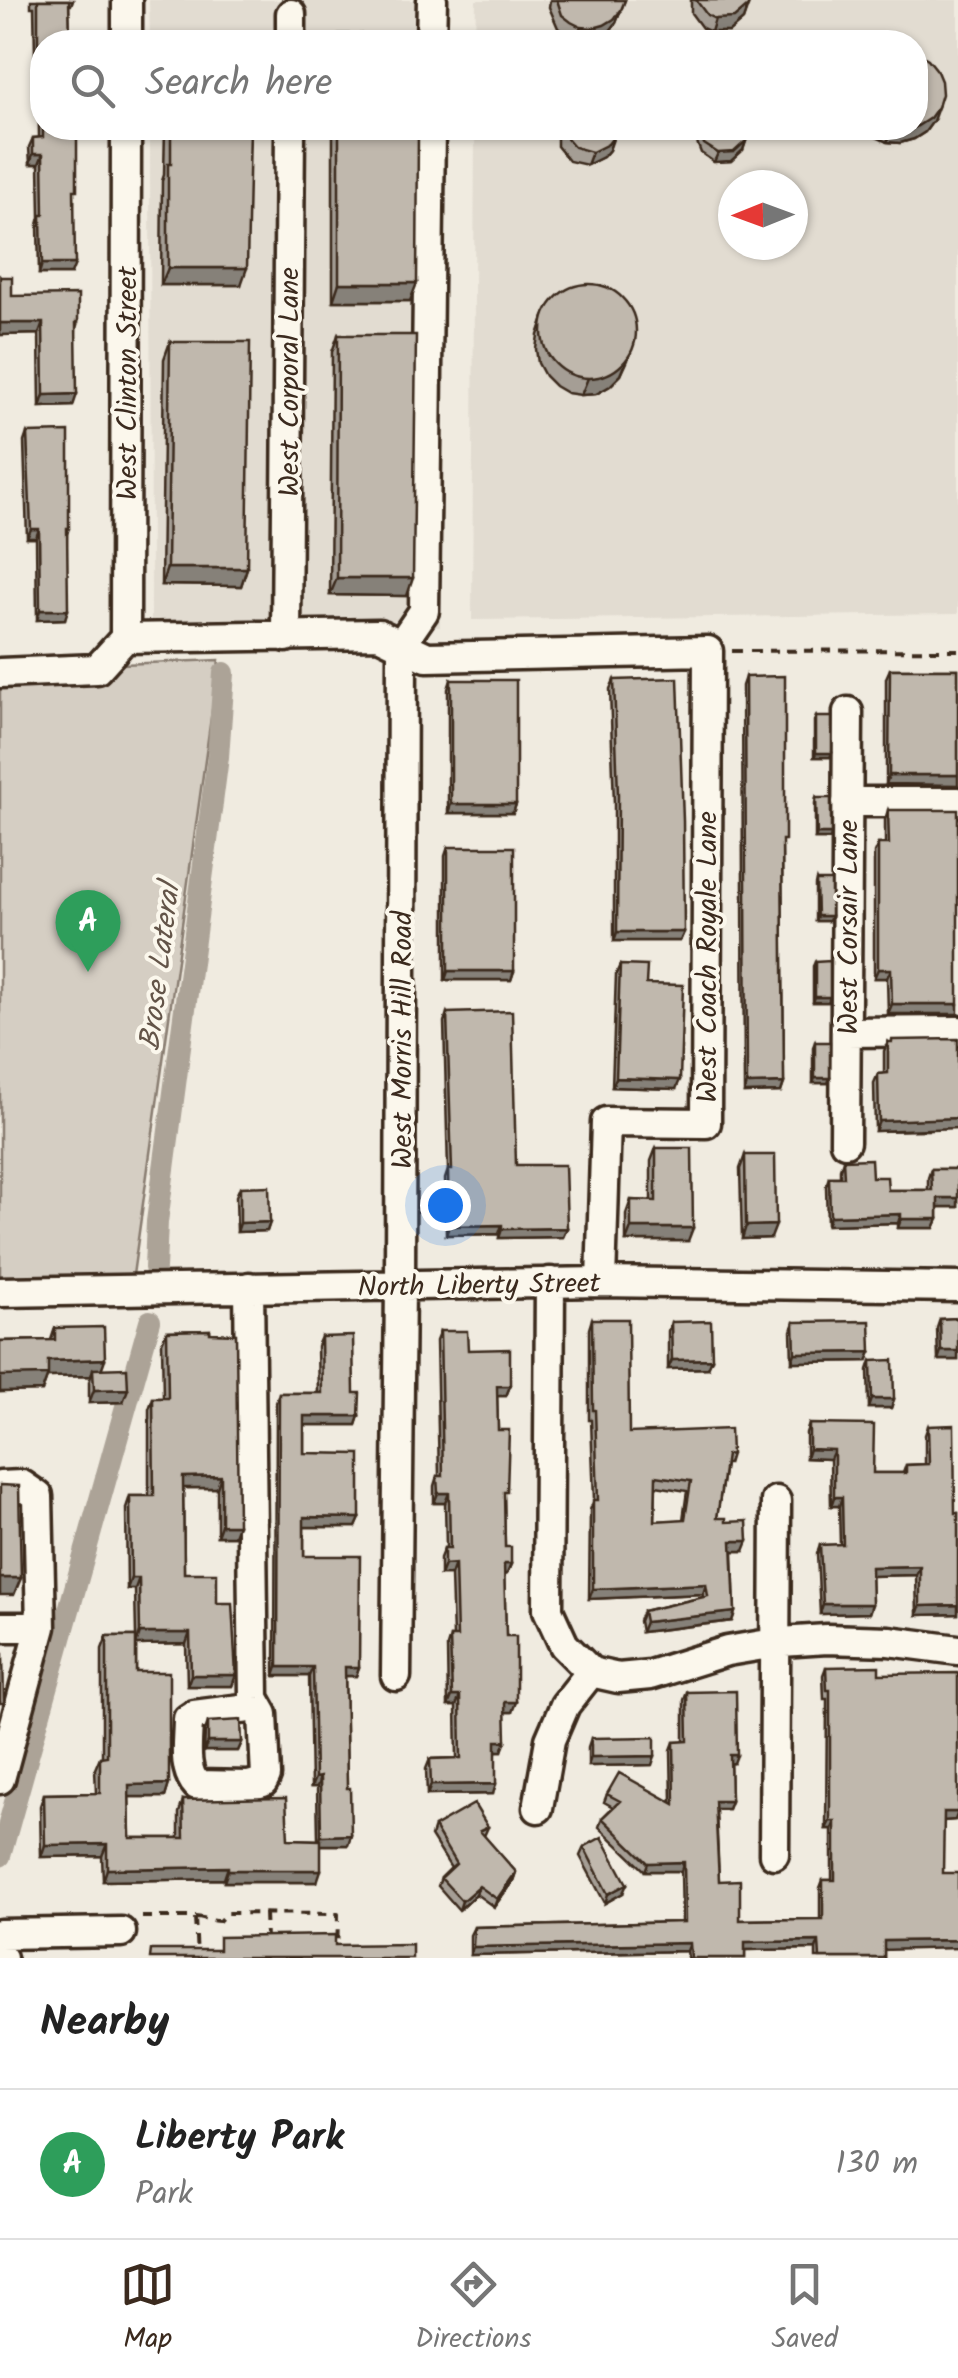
<!DOCTYPE html>
<html lang="en">
<head>
<meta charset="utf-8">
<style>
  body { margin:0; font-family:Kalam,sans-serif; background:#f6f6f6; color:#222 }
  .compass { position:absolute; left:718px; top:170px; width:90px; height:90px; border-radius:50%; background:#fff; box-shadow:0 2px 8px #0004; rotate:269deg }
  .you { position:absolute; left:445px; top:1205px; width:35px; height:35px; margin:-25px; border:8px solid #fff; border-radius:50%; background:#1a73e8; box-shadow:0 0 0 15px #1a73e833 }
  .badge { display:grid; place-items:center; width:65px; height:65px; border-radius:50%; background:#3b2a1e; color:#fff; font-size:32px; font-weight:700 }
  .pin { position:absolute; translate:-50% -82px; filter:drop-shadow(0 2px 5px #0008) }
  .pin::after { content:''; position:absolute; top:52px; width:35px; height:30px; background:inherit; clip-path:polygon(0 0,100% 0,50% 100%) }
  .list { margin:0; padding:0; list-style:none }
  h2 { display:flex; justify-content:space-between; align-items:center; height:130px; margin:0; padding:0 40px; font-size:42px }
  h2 small { font-size:32px; font-weight:400; color:#767676 }
  .list li { display:grid; grid-template-columns:65px 1fr auto; gap:30px; align-items:center; box-sizing:border-box; height:150px; padding:0 40px; border-top:2px solid #e0e0e0 }
  .list b { display:block; font-size:38px; white-space:nowrap }
  .list p { margin:0; font-size:32px; white-space:nowrap; color:#767676 }
  .list em { font-size:32px; font-style:normal; color:#767676 }
  .icon { flex:none; width:55px; height:55px; fill:none; stroke:currentColor; stroke-width:2; stroke-linecap:round; stroke-linejoin:round }
  .map { position:relative; flex:none; width:958px; height:1958px; overflow:hidden }
  .search { position:absolute; background:#fff; box-shadow:0 2px 8px #0004; left:30px; right:30px; top:30px; height:110px; display:flex; align-items:center; gap:25px; box-sizing:border-box; padding:0 35px; border-radius:40px; color:#767676; font-size:38px }
  .sheet { height:280px; background:#fff }
  nav { display:flex; justify-content:space-around; align-items:center; box-sizing:border-box; height:140px; border-top:2px solid #e0e0e0; background:#fff; font-size:28px; color:#767676 }
  nav a { display:grid; justify-items:center; gap:5px }
  nav .on { color:#3b2a1e }
  .map>svg:first-child { display:block }
  .built { fill:#e2dcd1; fill-rule:evenodd }
  .green { fill:#d5cec3; stroke:#887c70; stroke-width:2.5 }
  .lines { fill:none; stroke-linecap:round; stroke-linejoin:round }
  .canal { stroke:#aca397; stroke-width:22 }
  .minor-casing { stroke:#3b2a1e; stroke-width:35 }
  .path { stroke:#3b2a1e; stroke-width:4; stroke-dasharray:10 8; stroke-linecap:butt }
  .minor { stroke:#fbf7ec; stroke-width:28 }
  .wall { fill:#a59e95; stroke:#3b2a1e; stroke-width:2.5; fill-rule:evenodd }
  .shaded-wall { fill:#868179; stroke:#3b2a1e; stroke-width:2.5 }
  .building { fill:#c0b8ad; stroke:#3b2a1e; stroke-width:2.5; fill-rule:evenodd }
  .labels { text-anchor:middle; stroke-width:8; stroke-linejoin:round; paint-order:stroke }
  .street-label { font-size:28px; fill:#3b2a1e; stroke:#fbf7ec }
  .water-label { font-size:30px; font-style:italic; fill:#635448; stroke:#fbf7ec }
</style>
</head>
<body>
<div class="map">
<svg width="958" height="1958" viewBox="0 0 958 1958">
  <rect width="100%" height="100%" fill="#f0ebe0"/>
  <filter id="ink" filterUnits="userSpaceOnUse"><feTurbulence type="fractalNoise" baseFrequency=".01" numOctaves="2"/><feDisplacementMap in="SourceGraphic" scale="20" xChannelSelector="R" yChannelSelector="G"/><feConvolveMatrix kernelMatrix="1 2 1 2 8 2 1 2 1" color-interpolation-filters="sRGB"/></filter>
  <g filter="url(#ink)">
    <path class="built" d="M149 0H449L448 42H150Z
      M476 0H958V614L472 620 475 128H916V42H475ZM733 185H793V245H733Z
      M150 128H447L440 627 151 628Z"/>
    <path class="green" d="M219 660 133 1275 0 1279V669Z"/>
    <g class="lines">
      <path class="canal" d="M155 1268 157 1222 218 757 224 673
        M0 1856 150 1321"/>
      <g class="minor-casing">
        <path id="minor" d="M127 42V0
          M291 42V14
          M431 42 432 0
          M286 637 290 128
          M125 638 379 634 427 657 708 651 706 1123 606 1122 601 1282
          M125 638 126 128
          M0 673 97 669 125 638
          M847 802H958
          M846 1032 958 1031
          M845 1142 848 712
          M550 1282 548 1610 564 1645 591 1672 618 1678 650 1675 727 1651 781 1642 827 1639 889 1641 958 1650
          M249 1287 254 1698 263 1714 266 1776 263 1782 249 1786 197 1785C182 1769 188 1740 188 1719L194 1715 257 1707
          M0 1292 601 1282 958 1287
          M0 1486 22 1485 38 1496 41 1627 0 1779
          M0 1627H41
          M396 1676 400 1285 402 643 424 611 430 128
          M538 1808 550 1740 565 1705 591 1672
          M774 1854 776 1501
          M0 1934 121 1932
          M0 1956 2 1958"/>
      </g>
      <path class="path" d="M732 651 958 650
        M265 1913 266 1939
        M142 1917H195L197 1958
        M195 1917C204 1917 210 1921 219 1921L227 1913 338 1914 337 1958"/>
      <use href="#minor" class="minor"/>
    </g>
    <path class="wall" d="M31 0H73L71 5H69L74 199 71 274H39L38 225 40 217 39 164H30L29 147 33 138H39L38 55H35L34 7H31Z
      M550 0H625L616 23 609 32 599 38 588 41 577 40 566 35 558 28 549 7Z
      M691 0H749L743 20 729 32H711L702 28 691 13Z
      M933 121 925 132 914 139 900 143 887 142 874 136 865 128H916Z
      M165 128H250L241 285H161L162 181 164 175Z
      M333 128H418L410 301H333Z
      M557 128H615L609 150 603 157 587 165 569 161 557 146Z
      M699 128 746 141 743 150 731 161 714 162 701 153 695 137Z
      M0 277 12 296 78 322 76 328 73 406 40 407 39 334 0 335Z
      M544 317 628 360 621 375 610 386 596 394 581 395 567 393 555 386 545 376 538 363 536 349 538 335Z
      M338 335 407 596 330 595 332 352Z
      M170 342 247 568 241 586 161 585 164 359Z
      M27 433 69 528 67 534 65 619 37 620 36 538H27L24 442Z
      M890 669H958V785L886 784V678Z
      M745 677 782 848 784 1083 781 1092 744 1093 742 686Z
      M451 680 516 804 513 813H448V689Z
      M614 680 684 932 680 941H614V804L610 689Z
      M816 717 830 757H814V721Z
      M816 798 831 834 830 839H815V803Z
      M888 810 958 1014H888L887 978H874V853L878 844H885V820Z
      M448 847 514 971 511 980H445V856Z
      M816 881 829 921H815V885Z
      M815 962 828 1002H813V966Z
      M620 965 646 984 676 1089 612 1087 616 974Z
      M447 1013 516 1165 567 1228 563 1237 499 1238V1234L446 1235 445 1179 448 1170 444 1022Z
      M815 1042 828 1083H813V1047Z
      M888 1042 929 1127 928 1130 875 1131 874 1083 878 1074H884V1051Z
      M656 1148 688 1241H626V1214L631 1200 651 1201V1161Z
      M745 1155 771 1238 742 1239 740 1169Z
      M843 1160 872 1177 888 1190H928V1178L931 1169H958V1207H938V1219L934 1228H898V1223L827 1225 826 1186 829 1177H840V1169Z
      M240 1187 270 1222 267 1231 237 1232 236 1196Z
      M958 1318V1360H938L937 1328 940 1319Z
      M592 1319 629 1433 731 1454 728 1464H725L717 1518 726 1522 744 1551H733L735 1612 732 1621 641 1632 639 1621 643 1611 703 1597V1594L589 1599 590 1510 594 1500 591 1420H589V1329ZM656 1486 687 1491 683 1520 655 1521Z
      M671 1322 708 1368 668 1369V1331Z
      M794 1322 871 1352 867 1361 792 1362 791 1331Z
      M55 1328 102 1369 123 1402 89 1403V1382L91 1376 47 1377 42 1391 0 1392V1341L51 1340Z
      M210 1330 234 1536H217V1488H183L184 1573 217 1603 236 1675 232 1686H187L186 1644 136 1645V1672L169 1784 165 1797H129L130 1838H179V1813L183 1800 288 1839 318 1840 317 1787H311L309 1676H275L276 1403 279 1393H318L317 1346 321 1337 354 1393 359 1416 356 1425H304V1453L360 1518 356 1527H304V1556L359 1667 356 1676H345L347 1788 351 1835 348 1845H321L317 1882H224V1879L103 1881 102 1856 41 1857 40 1806 44 1794 96 1793 95 1769 100 1757H102V1649L107 1636H136L135 1589H127L126 1508 130 1496H149V1409L153 1398H163L162 1342 167 1331Z
      M440 1331 468 1350 510 1386 506 1396H497L498 1430 504 1498 505 1547 511 1564 507 1574H504L506 1636 512 1712H505L502 1751H496L493 1794 427 1795 426 1769 430 1759 457 1758 456 1706H448L447 1647 450 1637H453L451 1575H440V1558L444 1548H446L445 1503H434V1486L437 1476H439L436 1341Z
      M871 1361 894 1399 891 1408H869L868 1370Z
      M809 1424 873 1473H903L906 1465 925 1464V1435L928 1426 955 1513H958V1614L917 1615 916 1575 871 1576 872 1604 869 1613 820 1614 817 1554 820 1545H840L839 1506H831L830 1459 806 1458V1433Z
      M826 1667 879 1674 955 1820 944 1821 884 1950V1958H816V1949L745 1950V1958H688L687 1951 470 1955V1935L474 1927 682 1922 681 1871H645L599 1827 602 1818 613 1807 604 1802 607 1794 672 1802 671 1750 674 1742H684V1700L687 1692 734 1763 730 1764 731 1801 728 1809H716L719 1881 740 1920 820 1919V1888L823 1880H832V1829H826L827 1699H824L823 1675Z
      M208 1722 242 1742 238 1751H204L205 1731Z
      M591 1738 652 1765 588 1766V1747Z
      M434 1827H488L484 1836 516 1872 513 1881 494 1907 476 1894 459 1910 438 1886 441 1878 451 1868 431 1836Z
      M584 1847 623 1893 605 1903 580 1856Z"/>
    <path class="shaded-wall" d="M748 6 743 20 729 32H711L715 19Z
      M621 10 616 23 609 32 599 38 588 41 577 40 581 27Z
      M938 107 933 121 925 132 914 139 900 143 887 142 892 129Z
      M614 136 609 150 603 157 587 165 592 152Z
      M746 141 743 150 731 161 714 162 718 153Z
      M33 154H43L39 164H30Z
      M42 264H75L71 274H39Z
      M168 268H247L241 285H161Z
      M339 283H417L410 301H333Z
      M0 323H43L39 334 0 335Z
      M634 343 621 375 610 386 596 394 581 395 588 378Z
      M77 394 73 406 40 407 44 395Z
      M31 529H39L36 538H27Z
      M167 568H247L241 586 161 585Z
      M337 578H413L407 596 330 595Z
      M40 610H68L65 619 37 620Z
      M816 753H832L830 757H814Z
      M889 775H958V785L886 784Z
      M451 804H516L513 813H448Z
      M817 834H831L830 839H815Z
      M817 916H831L829 921H815Z
      M617 932H684L680 941H614Z
      M878 969H891L887 978H874Z
      M448 971H514L511 980H445Z
      M815 997H830L828 1002H813Z
      M892 1004H958V1014H888Z
      M616 1078 680 1080 676 1089 612 1087Z
      M815 1078H830L828 1083H813Z
      M784 1083 781 1092 744 1093 747 1084Z
      M932 1118H958V1128L875 1131 879 1121Z
      M938 1198H958V1207H934Z
      M901 1214 898 1223 827 1225 830 1216Z
      M901 1219H938L934 1228H898Z
      M270 1222 267 1231 237 1232 240 1223Z
      M502 1225 499 1234 446 1235 449 1226Z
      M776 1225 771 1238 742 1239 746 1226Z
      M567 1228 563 1237 499 1238 502 1229Z
      M631 1228H693L688 1241H626Z
      M941 1351H958V1360H938Z
      M871 1352 867 1361 792 1362 795 1353Z
      M105 1359 99 1376 93 1369 91 1376 47 1377 42 1391 0 1392V1376L48 1361Z
      M712 1359 708 1368 668 1369 672 1360Z
      M497 1386H510L506 1396H493Z
      M128 1389 123 1402 89 1403 94 1390Z
      M872 1399H894L891 1408H869Z
      M304 1416H359L356 1425H300Z
      M809 1449 834 1450 830 1459 806 1458Z
      M221 1476 217 1488H179L183 1477Z
      M438 1493H449L445 1503H434Z
      M834 1497H842L839 1506H831Z
      M304 1517 360 1518 356 1527H301Z
      M221 1525H238L234 1536H217Z
      M732 1541H748L744 1551H729Z
      M455 1564 451 1575H440L444 1565Z
      M504 1564H511L507 1574H500Z
      M920 1566 916 1575 868 1576 871 1567Z
      M0 1578H21L14 1595H0Z
      M131 1578H139L135 1589H127Z
      M706 1584 703 1594 589 1599 593 1589Z
      M823 1604H872L869 1613 820 1614Z
      M958 1605V1614L917 1615 920 1606Z
      M735 1612 732 1621 641 1632 645 1622Z
      M140 1633H190L186 1644 136 1645Z
      M278 1667H313L309 1676H275Z
      M345 1667H359L356 1676H341Z
      M191 1675H236L232 1686H187Z
      M452 1696H460L456 1706H448Z
      M505 1702H516L512 1712H501Z
      M496 1741H506L502 1751H492Z
      M208 1742H242L238 1751H204Z
      M730 1755H737L734 1763 727 1764Z
      M655 1756 652 1765 588 1766 591 1757Z
      M320 1777 317 1787H311L315 1778Z
      M169 1784 165 1797H125L129 1785Z
      M496 1784 493 1794 427 1795 431 1785Z
      M715 1801H731L728 1809H712Z
      M944 1812H958L955 1820 941 1821Z
      M830 1821H835L832 1829H826Z
      M351 1835 348 1845H318L321 1836Z
      M107 1844 102 1856 41 1857 45 1845Z
      M684 1862 681 1871H645L648 1863Z
      M228 1867 224 1879 103 1881 107 1869Z
      M228 1870H321L317 1882H224Z
      M516 1872 513 1881 494 1907 497 1899Z
      M627 1884 623 1893 605 1903 608 1894Z
      M479 1886 476 1894 459 1910 462 1901Z
      M958 1940V1948L881 1950 884 1941Z
      M819 1941 816 1949 742 1950 745 1942Z
      M690 1943 687 1951 470 1955 473 1947Z"/>
    <path class="building" d="M38 0H69L70 42H42V124L41 45H38Z
      M557 0H625L621 10 614 19 604 25 593 28 581 27 571 22 562 15Z
      M696 0H749L748 6 734 18 715 19 707 15Z
      M339 34H419V42H339Z
      M171 38H251V42H171Z
      M916 52 928 59 936 69 941 81 942 94 938 107 930 118 916 127Z
      M43 128H77V190H74L75 264H42L41 215H44L43 154H33V138L43 137Z
      M171 128H250L247 268H168V164H171Z
      M339 128H418L417 283H339Z
      M562 128H615L614 136 608 144 592 152 574 147 562 133Z
      M698 128H748L746 141 734 152 718 153 704 144Z
      M889 128H913L905 130Z
      M0 277H12V296L78 295V322H76L77 394 44 395 43 323H0Z
      M542 331a47 47 0 1 1 94 0a47 47 0 1 1-94 0Z
      M338 335H416L413 578H337Z
      M170 342H250L247 568H167Z
      M69 432V528H67L68 610H40L39 529H31L27 433Z
      M890 669H958V775H889Z
      M785 676V840H782L784 1083 747 1084 745 677Z
      M678 678 683 821 684 932H617L618 795 614 680Z
      M451 680H516V804H451Z
      M816 717H832V753H816Z
      M816 798H831V834H817Z
      M888 810H958V1004H892L891 969H878V844H889Z
      M448 847H514V971H448Z
      M816 881H831V916H817Z
      M830 961V997H815V962Z
      M620 965 647 966 646 984 683 985 680 1080 616 1078Z
      M512 1011 516 1165H565L567 1228 502 1229V1225L449 1226 448 1170H452L447 1013Z
      M958 1039V1118L879 1121 878 1074 888 1073V1042H892V1040Z
      M815 1042H830V1078H815Z
      M656 1148H692L693 1228H631V1200L656 1201Z
      M745 1155H775L776 1225 746 1226Z
      M871 1159 872 1177H887L888 1190H932L931 1169H958V1198H938V1219H901V1214L830 1216 829 1177H844L843 1160Z
      M269 1186 270 1222 240 1223V1187Z
      M958 1318V1351H941L940 1319Z
      M592 1319H628L629 1433 730 1429 731 1454 726 1455 717 1518H726V1522L747 1521 748 1541H732L735 1612 645 1622 643 1611 708 1596 706 1584 593 1589V1500H598L595 1410H593ZM656 1476 691 1481 685 1519 655 1521Z
      M711 1321 712 1359 672 1360 671 1322Z
      M870 1321 871 1352 795 1353 794 1322Z
      M104 1327 105 1359 48 1361V1375L0 1376V1341L55 1340V1328Z
      M210 1330V1333L236 1334 238 1525H221V1476L183 1477 184 1573H217V1603H232L236 1675H191L190 1633H140L139 1578H131L130 1496H154L153 1398H168L167 1331Z
      M440 1331H467L468 1350 510 1349V1386H497L498 1430H509L507 1492H504L505 1547H511V1564H504L506 1636H516V1702H505L506 1741H496V1784L431 1785 430 1759 461 1758 460 1696H452L450 1637H457L455 1564 444 1565V1548H450L449 1493H438L437 1476H443Z
      M353 1336 354 1393H360L359 1416H304V1453L360 1454V1518L304 1517V1556H360L359 1667H345L347 1788H350L351 1835 321 1836 320 1777 315 1778 313 1667H278L279 1393H322L321 1337Z
      M893 1360 894 1399H872L871 1361Z
      M127 1368 128 1389 94 1390 93 1369Z
      M809 1424 874 1425 873 1473H906V1465L929 1464 928 1426 954 1425 955 1513H958V1605L920 1606V1566L871 1567 872 1604H823L820 1545 843 1544 842 1497H834V1450L809 1449Z
      M0 1485 19 1486 21 1578H0Z
      M107 1636H136V1672H169V1784L129 1785 130 1838H184L183 1800 286 1798 288 1839 321 1840V1870H228V1867L107 1869V1844L45 1845 44 1794 100 1793V1757L107 1756Z
      M0 1654H3L4 1703H0Z
      M879 1666V1674L958 1673V1812H944L943 1873H958V1940L884 1941V1958H820L819 1941 745 1942V1958H691L690 1943 473 1947 474 1927 685 1922 684 1862 648 1863 602 1818 620 1801 607 1794 619 1773 675 1804 674 1742 688 1741 687 1692 736 1691 737 1755H730L731 1801H715L719 1881 740 1880V1920L823 1919V1880H835V1821H830V1690H827L826 1667Z
      M241 1720 242 1742H208V1722Z
      M655 1737V1756L591 1757V1738Z
      M474 1804 488 1827 480 1831 516 1872 497 1899 479 1886 462 1901 441 1878 456 1864 434 1827Z
      M602 1837 627 1884 608 1894 584 1847Z
      M335 1935V1945L412 1944V1958H150L151 1950H219V1937Z"/>
  </g>
  <g class="labels">
    <g class="street-label">
      <text transform="translate(288 382) rotate(-90)" y="10">West Corporal Lane</text>
      <text transform="translate(126 383) rotate(-90)" y="10">West Clinton Street</text>
      <text transform="translate(847 927) rotate(-90)" y="10">West Corsair Lane</text>
      <text transform="translate(706 957) rotate(-90)" y="10">West Coach Royale Lane</text>
      <text transform="translate(401 1040) rotate(-90)" y="10">West Morris Hill Road</text>
      <text transform="translate(479 1284) rotate(-1)" y="10">North Liberty Street</text>
    </g>
    <g class="water-label">
      <text transform="translate(159 967) rotate(-83)" y="10">Brose Lateral</text>
    </g>
  </g>
</svg>
<svg class="compass" viewBox="-18 -18 36 36"><path d="M0-13l5 13h-10z" fill="#e53935"/><path d="M0 13l5-13h-10z" fill="#767676"/></svg>
<div class="you"></div>
<div class="pin badge" style="left:88px;top:972px;background:#2e9e5b">A</div>
<div class="search"><svg class="icon" aria-label="search" viewBox="0 0 24 24"><circle cx="10" cy="10" r="6"/><path d="M15 15l6 6"/></svg>Search here</div>
</div>
<section class="sheet">
<h2>Nearby<small></small></h2>
<ul class="list">
<li><span class="badge" style="background:#2e9e5b">A</span><div><b>Liberty Park</b><p>Park</p></div><em>130 m</em></li>
</ul>
</section>
<nav>
<a class="on"><svg class="icon" aria-label="map" viewBox="0 0 24 24"><path d="M3 6l6-2 6 2 6-2v14l-6 2-6-2-6 2zM9 4v14M15 6v14"/></svg>Map</a>
<a><svg class="icon" aria-label="directions" viewBox="0 0 24 24"><path d="M12 3l9 9-9 9-9-9zM9 14v-3h6M13 9l2 2-2 2"/></svg>Directions</a>
<a><svg class="icon" aria-label="saved" viewBox="0 0 24 24"><path d="M7 4h10v16l-5-4-5 4z"/></svg>Saved</a>
</nav>
</body>
</html>
